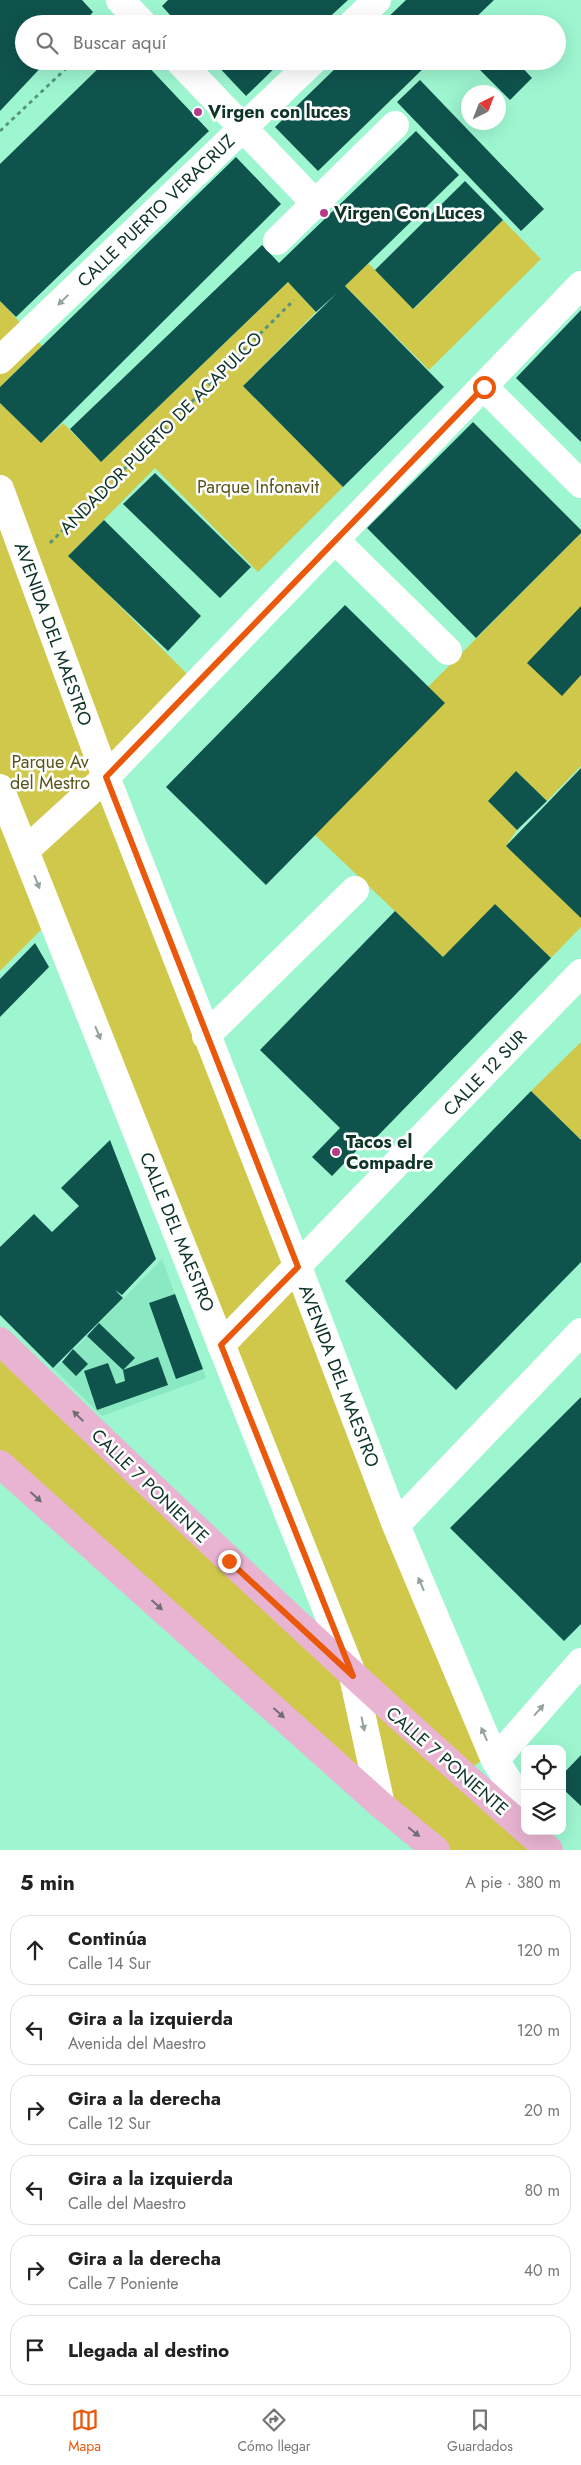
<!DOCTYPE html>
<html lang="es">
<head>
<meta charset="utf-8">
<style>
  body { margin:0; font-family:Jost,sans-serif; background:#f6f6f6; color:#222 }
  .controls { position:absolute; right:15px; bottom:15px; display:grid; overflow:hidden; border-radius:10px; box-shadow:0 5px 20px #0002 }
  .controls button { width:45px; height:45px; display:grid; place-items:center; padding:0; border:0; border-bottom:1px solid #e0e0e0; background:#fff; color:#222; font:25px sans-serif }
  .compass { position:absolute; left:461px; top:85px; width:45px; height:45px; border-radius:50%; background:#fff; box-shadow:0 5px 20px #0002; rotate:42deg }
  .stop { position:absolute; width:15px; height:15px; margin:-11px; border:4px solid #ea580c; border-radius:50%; background:#fff }
  .stop.end { background:#ea580c; border-color:#fff; box-shadow:0 1px 5px #0008 }
  .list { margin:0; padding:0; list-style:none }
  h2 { display:flex; justify-content:space-between; align-items:center; height:65px; margin:0; padding:0 20px; font-size:21px }
  h2 small { font-size:16px; font-weight:400; color:#767676 }
  .list li { display:grid; grid-template-columns:32px 1fr auto; gap:15px; align-items:center; box-sizing:border-box; height:70px; margin:0 10px 10px; padding:0 10px; border:1px solid #e0e0e0; border-radius:20px }
  .list b { display:block; font-size:19px; white-space:nowrap }
  .list p { margin:0; font-size:16px; white-space:nowrap; color:#767676 }
  .list em { font-size:16px; font-style:normal; color:#767676 }
  .icon { flex:none; width:28px; height:28px; fill:none; stroke:currentColor; stroke-width:2; stroke-linecap:round; stroke-linejoin:round }
  .map { position:relative; flex:none; width:581px; height:1850px; overflow:hidden }
  .search { position:absolute; background:#fff; box-shadow:0 5px 20px #0002; left:15px; right:15px; top:15px; height:55px; display:flex; align-items:center; gap:12px; box-sizing:border-box; padding:0 18px; border-radius:28px; color:#767676; font-size:19px }
  .sheet { height:545px; background:#fff }
  nav { display:flex; justify-content:space-around; align-items:center; box-sizing:border-box; height:70px; border-top:1px solid #e0e0e0; background:#fff; font-size:14px; color:#767676 }
  nav a { display:grid; justify-items:center; gap:2px }
  nav .on { color:#ea580c }
  .map>svg:first-child { display:block }
  .built { fill:#8ae8c2 }
  .green { fill:#d0c84a }
  .building { fill:#0f534d }
  .lines { fill:none; stroke-linecap:round; stroke-linejoin:round }
  .path { stroke:#56957b; stroke-width:3; stroke-dasharray:4 4; stroke-linecap:butt }
  .minor { stroke:#fff; stroke-width:28 }
  .major { stroke:#e8b4d1; stroke-width:28 }
  .oneway { fill:#93a49d }
  .oneway2 { fill:#706e73 }
  .route { stroke:#ea580c; stroke-width:6 }
  .poi-dot { fill:#b73a8a; stroke:#fff; stroke-width:2 }
  .labels { text-anchor:middle; stroke-width:5; stroke-linejoin:round; paint-order:stroke }
  .poi-label { font-size:18px; font-weight:bold; fill:#0e3426; stroke:#fff; text-anchor:start }
  .street-label { font-size:18px; fill:#0e3426; stroke:#fff }
  .park-label { font-size:18px; fill:#58541b; stroke:#fff }
</style>
</head>
<body>
<div class="map">
<svg width="581" height="1850" viewBox="0 0 581 1850">
  <rect width="100%" height="100%" fill="#9ef6d1"/>
  <path class="built" d="M162 1259 206 1378 102 1416 53 1368 62 1362Z"/>
  <path class="green" d="M503 220 541 259 429 370 345 286 368 263 414 309Z
    M288 282 316 312 243 386 343 487 258 572 155 468 69 555 197 684 106 777 484 1759 465 1772 392 1709 356 1653 0 779V403L41 443 63 423 101 462Z
    M0 301 42 346 0 387Z
    M581 533V766L547 801 516 771 488 801 517 830 506 846 581 916V927L551 958 495 905 443 957 315 835 428 687Z
    M0 792 50 921 0 971Z
    M581 1042V1140L531 1091Z
    M0 1346 546 1850H437L0 1462Z"/>
  <path class="building" d="M0 0H82L93 12 82 24H24V61H47L0 111Z
    M168 0H348L322 24H178L162 6Z
    M406 0H494L469 24H381Z
    M106 61H143L209 131 16 317 0 301V164Z
    M213 61H282L246 96Z
    M343 61H431L318 171 275 127Z
    M471 61H516L532 78 510 100Z
    M420 80 544 209 521 231 397 102Z
    M416 131 459 175 345 286 444 387 343 487 243 386 337 293 316 312 288 282 101 462 70 429 262 245 279 263Z
    M236 157 281 204 41 443 0 403V387Z
    M465 181 503 220 413 309 375 270Z
    M581 310V442L516 378Z
    M473 422 581 530V533L476 638 367 528Z
    M155 473 251 567 220 598 123 504Z
    M104 520 201 616 168 651 68 556Z
    M345 605 445 703 266 885 166 787Z
    M581 606V675L562 696 527 663Z
    M581 768V918L506 846Z
    M516 771 547 801 517 830 488 801Z
    M495 904 551 958 363 1151 360 1147 332 1176 312 1157 340 1128 260 1050 395 911 443 957Z
    M35 943 49 967 0 1017V979Z
    M531 1091 581 1140V1262L456 1390 345 1281Z
    M110 1140 156 1259 122 1295 115 1290 123 1298 53 1368 0 1315V1247L34 1214 52 1232 79 1206 61 1188Z
    M175 1294 203 1369 176 1379 149 1303Z
    M99 1323 135 1358 123 1370 87 1336Z
    M73 1349 88 1364 76 1376 62 1362Z
    M158 1357 168 1385 97 1410 84 1371 108 1363 116 1384 125 1381 123 1370Z
    M581 1397V1624L564 1641 450 1528Z
    M581 1755V1806L562 1788V1775Z"/>
  <g class="lines">
    <path class="path" d="M0 131 74 61
      M50 543 294 300"/>
    <path class="minor" d="M120 0 143 24
      M352 24 377 0
      M179 61 315 203
      M277 241 395 125
      M0 360 313 61
      M484 387 581 484
      M0 489 106 777 298 1267 396 1525 495 1760 525 1807
      M335 540 448 651
      M0 788 353 1676 381 1805
      M25 851 106 777 581 285
      M206 1036 355 890
      M221 1345 581 973
      M396 1525 581 1332
      M495 1760 581 1662"/>
    <path class="major" d="M0 1341C172 1507 345 1671 525 1829
      M0 1464 381 1805 436 1850
      M527 1831 549 1850"/>
  </g>
  <defs><path id="oneway-solid" d="M-6-.8H1V-3.2L6.5 0L1 3.2V.8H-6Z" transform="scale(1.25)"/></defs>
  <g class="oneway">
    <use href="#oneway-solid" transform="translate(63 300) rotate(136)"/>
    <use href="#oneway-solid" transform="translate(37 882) rotate(68)"/>
    <use href="#oneway-solid" transform="translate(98 1033) rotate(68)"/>
    <use href="#oneway-solid" transform="translate(421 1584) rotate(-113)"/>
    <use href="#oneway-solid" transform="translate(539 1710) rotate(-49)"/>
    <use href="#oneway-solid" transform="translate(363 1724) rotate(78)"/>
    <use href="#oneway-solid" transform="translate(484 1734) rotate(-114)"/>
  </g>
  <g class="oneway2">
    <use href="#oneway-solid" transform="translate(78 1416) rotate(-136)"/>
    <use href="#oneway-solid" transform="translate(36 1497) rotate(42)"/>
    <use href="#oneway-solid" transform="translate(157 1605) rotate(42)"/>
    <use href="#oneway-solid" transform="translate(279 1713) rotate(42)"/>
    <use href="#oneway-solid" transform="translate(414 1832) rotate(39)"/>
  </g>
  <g class="lines">
    <path class="route" d="M229 1561 353 1676 221 1345 298 1267 106 777 484 387"/>
  </g>
  <g class="poi-dot">
    <circle cx="198" cy="112" r="5"/>
    <circle cx="324" cy="213" r="5"/>
    <circle cx="336" cy="1152" r="5"/>
  </g>
  <g class="labels">
    <g class="poi-label">
      <text x="208" y="118">Virgen con luces</text>
      <text x="334" y="219">Virgen Con Luces</text>
      <text x="346" y="1148">Tacos el<tspan x="346" dy="21">Compadre</tspan></text>
    </g>
    <g class="street-label">
      <text transform="translate(156 211) rotate(-44)" y="6">CALLE PUERTO VERACRUZ</text>
      <text transform="translate(161 433) rotate(-45)" y="6">ANDADOR PUERTO DE ACAPULCO</text>
      <text transform="translate(53 634) rotate(70)" y="6">AVENIDA DEL MAESTRO</text>
      <text transform="translate(485 1073) rotate(-46)" y="6">CALLE 12 SUR</text>
      <text transform="translate(177 1232) rotate(68)" y="6">CALLE DEL MAESTRO</text>
      <text transform="translate(339 1376) rotate(69)" y="6">AVENIDA DEL MAESTRO</text>
      <text transform="translate(150 1486) rotate(44)" y="6">CALLE 7 PONIENTE</text>
      <text transform="translate(447 1761) rotate(41)" y="6">CALLE 7 PONIENTE</text>
    </g>
    <g class="park-label">
      <text x="258" y="493">Parque Infonavit</text>
      <text x="50" y="768">Parque Av<tspan x="50" dy="21">del Mestro</tspan></text>
    </g>
  </g>
</svg>
<div class="controls">
<button><svg class="icon" aria-label="locate" viewBox="0 0 24 24"><circle cx="12" cy="12" r="6"/><path d="M12 2v4M12 18v4M2 12h4M18 12h4"/></svg></button>
<button><svg class="icon" aria-label="layers" viewBox="0 0 24 24"><path d="M12 4l9 5-9 5-9-5zM3 14l9 5 9-5"/></svg></button>
</div>
<svg class="compass" viewBox="-18 -18 36 36"><path d="M0-13l5 13h-10z" fill="#e53935"/><path d="M0 13l5-13h-10z" fill="#767676"/></svg>
<div class="stop" style="left:484px;top:387px"></div>
<div class="stop end" style="left:229px;top:1561px"></div>
<div class="search"><svg class="icon" aria-label="search" viewBox="0 0 24 24"><circle cx="10" cy="10" r="6"/><path d="M15 15l6 6"/></svg>Buscar aquí</div>
</div>
<section class="sheet">
<h2>5 min<small>A pie · 380 m</small></h2>
<ul class="list">
<li><svg class="icon" aria-label="ahead" viewBox="0 0 24 24"><path d="M12 20V5M6 11l6-6 6 6"/></svg><div><b>Continúa</b><p>Calle 14 Sur</p></div><em>120 m</em></li>
<li><svg class="icon" aria-label="left" viewBox="0 0 24 24"><path d="M17 20v-9H6M10 6l-5 5 5 5"/></svg><div><b>Gira a la izquierda</b><p>Avenida del Maestro</p></div><em>120 m</em></li>
<li><svg class="icon" aria-label="right" viewBox="0 0 24 24"><path d="M7 20v-9h11M14 6l5 5-5 5"/></svg><div><b>Gira a la derecha</b><p>Calle 12 Sur</p></div><em>20 m</em></li>
<li><svg class="icon" aria-label="left" viewBox="0 0 24 24"><path d="M17 20v-9H6M10 6l-5 5 5 5"/></svg><div><b>Gira a la izquierda</b><p>Calle del Maestro</p></div><em>80 m</em></li>
<li><svg class="icon" aria-label="right" viewBox="0 0 24 24"><path d="M7 20v-9h11M14 6l5 5-5 5"/></svg><div><b>Gira a la derecha</b><p>Calle 7 Poniente</p></div><em>40 m</em></li>
<li><svg class="icon" aria-label="arrive" viewBox="0 0 24 24"><path d="M6 21V4h12l-3 4 3 4H6"/></svg><div><b>Llegada al destino</b></div></li>
</ul>
</section>
<nav>
<a class="on"><svg class="icon" aria-label="map" viewBox="0 0 24 24"><path d="M3 6l6-2 6 2 6-2v14l-6 2-6-2-6 2zM9 4v14M15 6v14"/></svg>Mapa</a>
<a><svg class="icon" aria-label="directions" viewBox="0 0 24 24"><path d="M12 3l9 9-9 9-9-9zM9 14v-3h6M13 9l2 2-2 2"/></svg>Cómo llegar</a>
<a><svg class="icon" aria-label="saved" viewBox="0 0 24 24"><path d="M7 4h10v16l-5-4-5 4z"/></svg>Guardados</a>
</nav>
</body>
</html>
